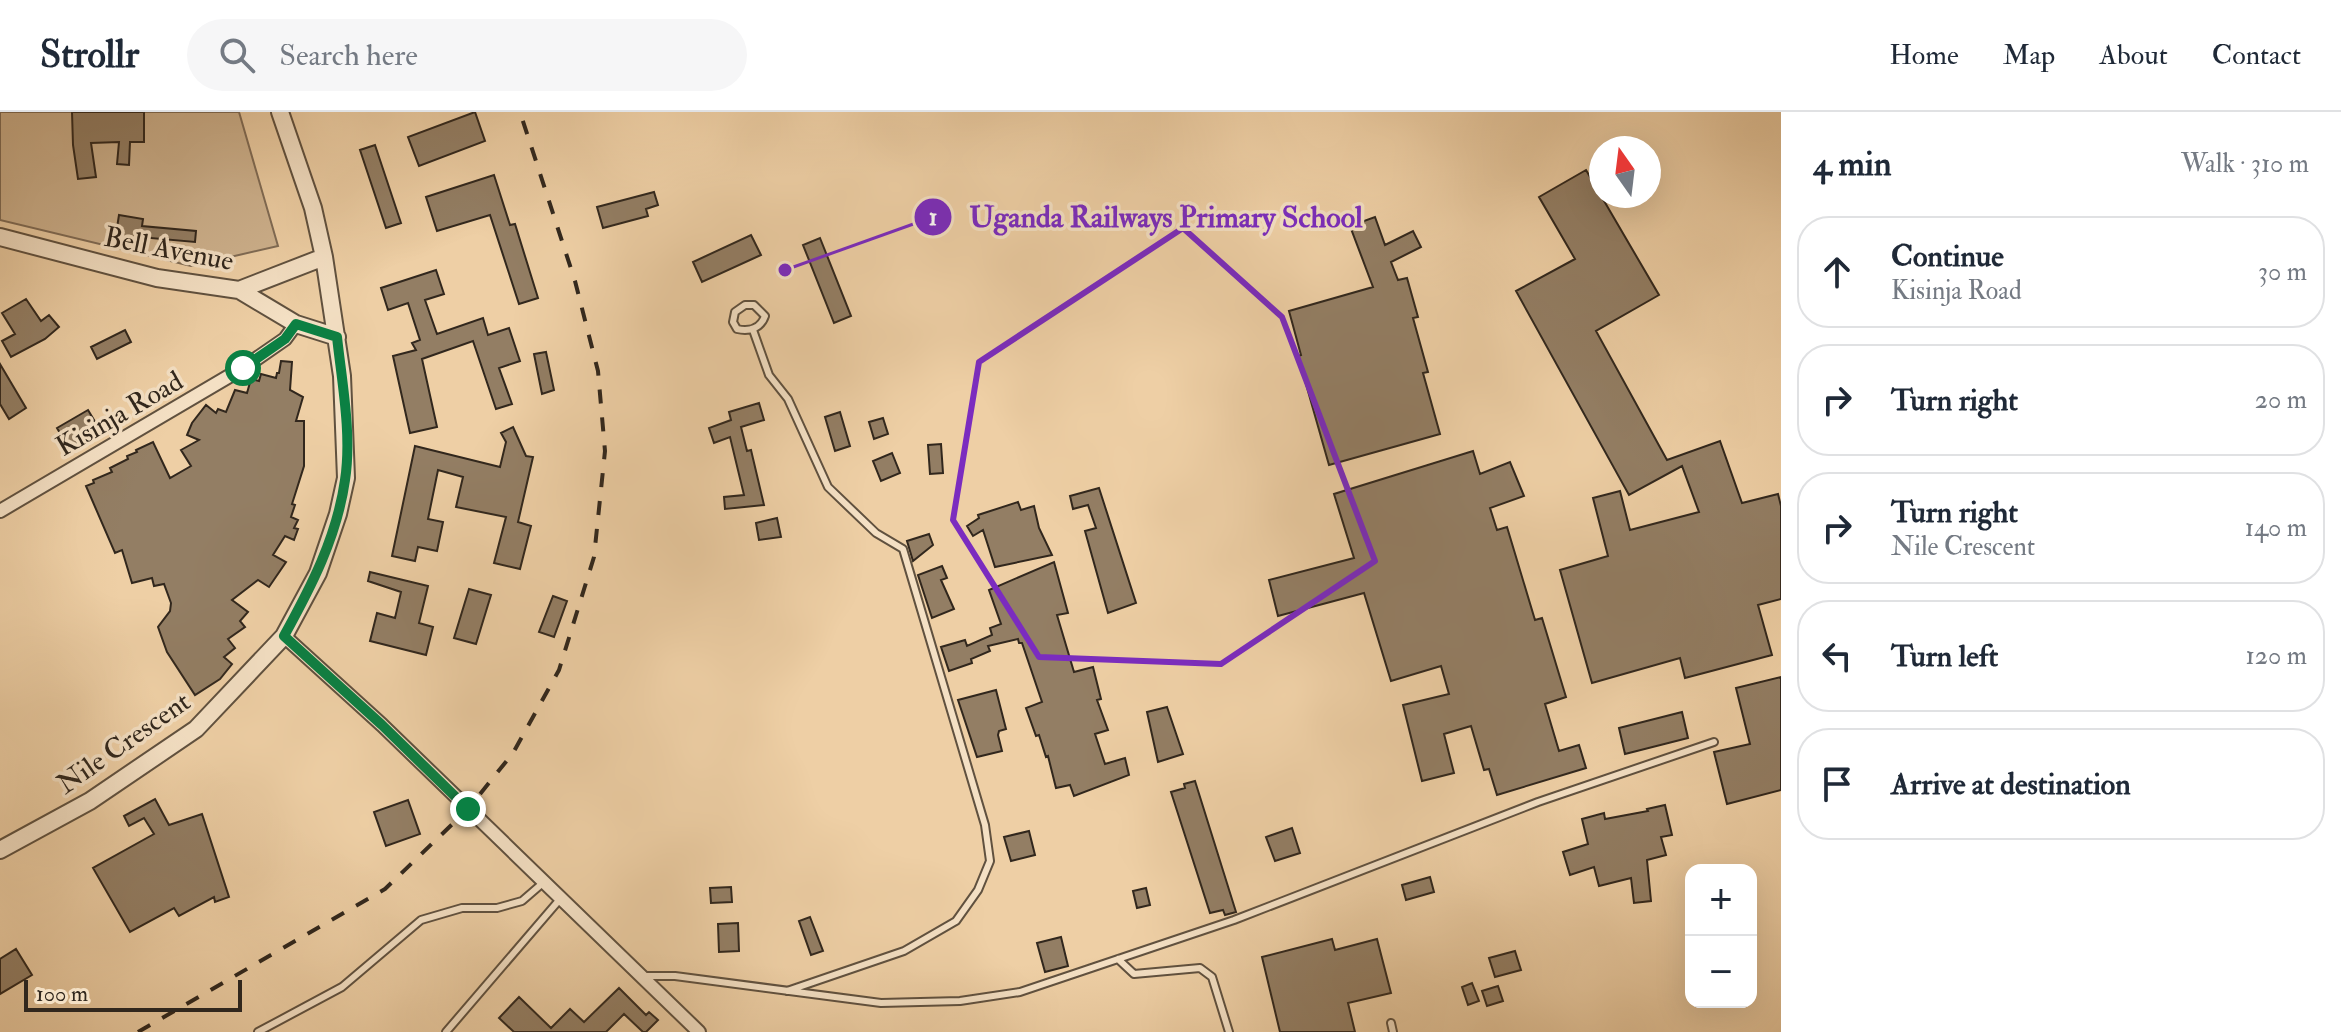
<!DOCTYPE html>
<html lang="en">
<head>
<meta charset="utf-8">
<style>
  body { margin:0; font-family:"IM FELL Double Pica",serif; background:#f6f6f7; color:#1f2937 }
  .controls { position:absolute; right:24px; bottom:24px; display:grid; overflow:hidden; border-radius:16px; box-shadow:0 8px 32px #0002 }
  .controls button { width:72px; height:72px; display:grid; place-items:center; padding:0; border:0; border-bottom:2px solid #e0e1e3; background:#fff; color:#1f2937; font:40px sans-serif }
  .compass { position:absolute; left:1589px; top:24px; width:72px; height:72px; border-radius:50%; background:#fff; box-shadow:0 8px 32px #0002; rotate:346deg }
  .scale { position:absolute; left:24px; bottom:20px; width:218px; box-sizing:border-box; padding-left:8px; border:4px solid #31271d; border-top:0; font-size:22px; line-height:28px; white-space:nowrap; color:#31271d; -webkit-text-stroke:6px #f4e0c4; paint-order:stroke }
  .stop { position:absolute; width:24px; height:24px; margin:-18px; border:6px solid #0b8043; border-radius:50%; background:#fff }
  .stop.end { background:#0b8043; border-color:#fff; box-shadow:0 2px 8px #0008 }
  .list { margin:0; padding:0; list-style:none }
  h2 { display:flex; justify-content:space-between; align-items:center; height:104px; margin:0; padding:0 32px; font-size:34px }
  h2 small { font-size:26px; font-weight:400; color:#747a83 }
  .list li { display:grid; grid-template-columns:52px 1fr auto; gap:24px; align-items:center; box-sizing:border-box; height:112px; margin:0 16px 16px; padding:0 16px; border:2px solid #e0e1e3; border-radius:32px }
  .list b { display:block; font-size:30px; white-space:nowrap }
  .list p { margin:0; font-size:26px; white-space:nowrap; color:#747a83 }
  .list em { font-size:26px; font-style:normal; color:#747a83 }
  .icon { flex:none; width:44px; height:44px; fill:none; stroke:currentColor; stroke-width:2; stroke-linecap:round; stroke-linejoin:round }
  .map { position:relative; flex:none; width:1781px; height:920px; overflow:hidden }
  header { display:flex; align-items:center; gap:48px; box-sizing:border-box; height:112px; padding:0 40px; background:#fff; border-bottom:2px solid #e0e1e3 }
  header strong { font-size:38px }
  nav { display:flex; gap:44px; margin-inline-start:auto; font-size:28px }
  .search { width:560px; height:72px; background:#f6f6f7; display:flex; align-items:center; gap:20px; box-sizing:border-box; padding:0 28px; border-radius:44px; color:#747a83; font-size:30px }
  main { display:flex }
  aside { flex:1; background:#fff }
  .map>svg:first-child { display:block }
  .green { fill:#ceb28e; stroke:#806c56; stroke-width:2 }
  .building { fill:#937e64; stroke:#31271d; stroke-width:2 }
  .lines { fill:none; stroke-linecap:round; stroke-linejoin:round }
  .service-casing { stroke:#60513f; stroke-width:10 }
  .minor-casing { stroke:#60513f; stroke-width:16 }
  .tertiary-casing { stroke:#60513f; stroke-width:20 }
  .service { stroke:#f4e0c4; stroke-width:6 }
  .minor { stroke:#f4e0c4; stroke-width:12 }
  .tertiary { stroke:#f4e0c4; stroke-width:16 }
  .rail { stroke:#31271d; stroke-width:4; stroke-dasharray:14 14; stroke-linecap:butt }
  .route { stroke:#0b8043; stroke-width:10 }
  .marked { fill:none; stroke:#7b2cbf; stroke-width:6; stroke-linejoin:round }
  .labels { text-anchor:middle; stroke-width:7; stroke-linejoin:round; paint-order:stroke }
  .street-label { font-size:28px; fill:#31271d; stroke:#f4e0c4 }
  .leader { fill:none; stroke:#7b2cbf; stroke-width:3 }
  .callout-dot { fill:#7b2cbf; stroke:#f4e0c4; stroke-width:3 }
  .mark-label { font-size:24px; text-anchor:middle; font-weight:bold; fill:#fff }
  .callout-label { font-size:30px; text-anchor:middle; font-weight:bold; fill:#7b2cbf; stroke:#f4e0c4; stroke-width:7; stroke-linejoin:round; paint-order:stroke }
</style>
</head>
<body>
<header>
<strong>Strollr</strong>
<div class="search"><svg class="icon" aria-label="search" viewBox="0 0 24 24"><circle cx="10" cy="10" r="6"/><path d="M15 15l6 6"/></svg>Search here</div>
<nav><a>Home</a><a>Map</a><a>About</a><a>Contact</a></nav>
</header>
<main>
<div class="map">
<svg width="1781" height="920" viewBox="0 0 1781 920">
  <rect width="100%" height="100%" fill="#eecfa5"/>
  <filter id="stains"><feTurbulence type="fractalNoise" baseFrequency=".0025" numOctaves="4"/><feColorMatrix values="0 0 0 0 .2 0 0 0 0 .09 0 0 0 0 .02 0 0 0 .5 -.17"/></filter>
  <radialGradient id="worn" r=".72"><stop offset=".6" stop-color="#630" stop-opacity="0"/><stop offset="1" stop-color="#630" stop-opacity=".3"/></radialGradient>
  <path class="green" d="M0 0H239L278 134 191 154 0 108Z"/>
  <path class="building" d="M72 0H144V30H130L129 53 117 52 119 30 91 31 96 65 78 67 73 33Z
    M475 0 485 29 419 54 408 25Z
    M375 33 401 111 386 116 360 38Z
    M1586 58 1659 183 1596 219 1667 348 1720 329 1742 391 1778 382 1781 394V487L1758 493 1772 543 1685 566 1680 546 1592 571 1560 458 1608 444 1593 386 1620 379 1630 418 1699 400 1682 354 1629 383 1516 179 1575 147 1539 85Z
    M494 63 510 113 515 112 538 186 519 192 490 103 437 119 426 85Z
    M654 80 658 93 646 97 648 104 603 116 597 95Z
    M119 103 143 107 142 114 196 119 195 130 140 125 139 132 115 128Z
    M1375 105 1385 133 1413 119 1421 135 1391 150 1398 168 1407 166 1418 205 1413 206 1428 260 1423 261 1440 322 1329 353 1298 244 1301 243 1289 199 1373 175 1350 114Z
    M751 123 761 143 702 170 693 150Z
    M820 126 851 204 834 211 803 133Z
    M436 158 444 182 425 188 437 222 483 206 488 223 509 216 520 249 499 256 512 292 496 297 473 229 422 247 437 315 410 321 393 244 416 238 412 231 420 228 408 191 388 198 381 176Z
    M26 187 41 209 49 203 59 215 45 227 11 245 2 229 15 222 2 201Z
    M125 218 131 230 97 247 91 235Z
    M546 240 554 278 542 282 534 242Z
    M281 249 292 250 290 278 303 285 296 309H304V354L292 392 295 393 291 405 298 408 294 416 298 417 294 428 285 424 273 443 286 450 269 475 258 468 232 488 248 500 240 509 245 515 228 527 235 536 224 545 232 552 220 567 195 583 167 540 158 515 170 499 171 491 164 472 154 474 152 466 132 471 122 438 115 441 86 374 94 371 93 368 112 360 110 356 128 347 127 344 137 340 136 338 153 330 170 366 191 354 181 338 199 328 187 323 192 311 206 293 216 301 218 297 226 300 235 278 247 281 251 267 259 269 261 262 276 266 277 261H279Z
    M0 252 26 296 9 307 0 292Z
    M759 291 764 308 741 315 747 339 751 338 764 393 725 397 724 385 744 383 730 325 714 331 709 316 731 308 729 300Z
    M88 298 100 318 69 336 57 316Z
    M840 300 850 334 835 339 825 305Z
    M883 306 888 322 874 327 869 310Z
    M513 315 526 344 533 345 518 410 531 414 520 457 494 451 506 405 456 395 463 365 438 358 428 407 443 410 437 439 418 435 415 449 392 444 415 334 500 355 506 330 501 321Z
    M941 332 943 361 930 362 928 333Z
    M1473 339 1480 362 1510 350 1524 384 1490 396 1497 418 1507 415 1535 508 1542 506 1566 585 1545 592 1559 639 1579 633 1586 656 1497 683 1489 657 1484 658 1471 614 1444 622 1454 661 1422 669 1403 593 1449 582 1441 554 1391 569 1364 481 1278 504 1269 468 1354 446 1334 382Z
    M892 341 900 361 881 369 873 349Z
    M1099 376 1136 491 1108 501 1085 419 1096 416 1088 393 1073 397 1070 384Z
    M1018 390 1021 398 1034 394 1039 416 1052 443 995 455 983 418 973 424 967 414 979 406 978 403Z
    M777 406 781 425 759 428 756 411Z
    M929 422 933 433 913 449 907 429Z
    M1054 450 1068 501 1057 503 1074 560 1093 555 1101 587 1097 588 1108 618 1095 622 1105 652 1125 646 1129 663 1074 684 1070 673 1056 676 1048 644 1046 645 1039 623 1036 624 1026 596 1042 590 1022 531H1019L1018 527 988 534 990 539 971 547 972 551 949 559 941 535 965 528 967 534 992 523 990 516 1001 512 989 478Z
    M942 454 947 466 941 468 954 497 932 506 918 463Z
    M370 460 428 474 419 511 433 515 426 543 370 529 377 501 395 506 401 480 368 469Z
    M469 477 491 483 476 532 454 526Z
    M553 484 567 489 554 525 539 520Z
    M1781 565V678L1727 692 1714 640 1750 632 1736 576Z
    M996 578 1006 617 999 619 998 623 1002 639 977 645 958 588Z
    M1167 595 1183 642 1158 650 1147 600Z
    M1682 600 1688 626 1625 642 1619 616Z
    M1195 669 1236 800 1225 803 1223 798 1210 801 1171 680 1185 676 1184 672Z
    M155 687 169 713 202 702 229 785 215 790 214 785 179 804 174 796 130 820 93 756 154 722 144 706 129 714 124 704Z
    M408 688 420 722 386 734 374 700Z
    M1665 693 1672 723 1661 725 1666 743 1647 748 1651 789 1634 791 1631 766 1599 774 1594 755 1570 763 1563 740 1588 732 1582 707 1604 701 1605 707 1648 699 1647 697Z
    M1292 716 1300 741 1275 749 1266 725Z
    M1029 719 1035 743 1011 749 1004 725Z
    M1430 765 1434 780 1406 788 1402 773Z
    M731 775 732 790 711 791 710 776Z
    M1146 776 1150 793 1137 796 1133 779Z
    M810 805 823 839 811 843 799 809Z
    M738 811 739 839 719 840 718 812Z
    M1061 825 1068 854 1045 860 1037 831Z
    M1332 827 1335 838 1377 827 1391 881 1348 891 1355 920H1280L1262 845Z
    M16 837 32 863 0 882V847Z
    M1515 839 1521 858 1495 865 1489 846Z
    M1472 871 1479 889 1468 893 1462 875Z
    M1498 874 1503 889 1487 894 1482 879Z
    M619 876 646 903 649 900 658 908 646 920H643L624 902 606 920H514L499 906 519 885 551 916 570 897 584 910Z"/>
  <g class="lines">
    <g class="service-casing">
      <path id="service" d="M745 193H754L765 204C761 216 750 220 737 217L733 210 735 200Z
        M753 218 769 263 788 287 828 375 876 421 903 437 985 713 990 749 978 778 956 809 904 839 787 879
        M1118 847 1134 862 1200 856 1212 865 1229 920
        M644 864H675L881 891 960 889 1020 880 1234 808 1538 690 1714 630
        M1391 911 1393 920
        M258 920 342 875 421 808 462 796H497L522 789 544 770
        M446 920 561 786"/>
    </g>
    <g class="minor-casing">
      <path id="minor" d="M0 399 243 256 285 227 296 212
        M284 524 382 613 699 920"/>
    </g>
    <g class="tertiary-casing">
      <path id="tertiary" d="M0 125 157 166 239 178 324 145
        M239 178 296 212 337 225
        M0 738 90 689 196 617 284 524 318 461 338 402 346 366 342 264 324 145 313 96 280 0"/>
    </g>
    <use href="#service" class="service"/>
    <use href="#minor" class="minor"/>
    <use href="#tertiary" class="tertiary"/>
    <path class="rail" d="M138 920 385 777 468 697 513 641 559 558 594 445 605 339 598 259 575 169 520 0"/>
  </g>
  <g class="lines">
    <path class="route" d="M243 256 285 227 296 212 337 225C342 271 352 323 345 368 337 425 311 475 284 524L382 613 468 697"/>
  </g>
  <path class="marked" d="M1183 116 1282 205 1375 449 1221 552 1039 545 953 408 979 250Z"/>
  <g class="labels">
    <g class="street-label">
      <text transform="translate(169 136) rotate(11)" y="10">Bell Avenue</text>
      <text transform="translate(119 301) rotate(-30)" y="10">Kisinja Road</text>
      <text transform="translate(123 630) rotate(-35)" y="10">Nile Crescent</text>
    </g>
  </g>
  <path class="leader" d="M785 158L933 105"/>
  <g class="callout-dot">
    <circle cx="785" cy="158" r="8"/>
    <circle cx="933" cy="105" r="20"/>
  </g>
  <g class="mark-label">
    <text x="933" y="113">1</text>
  </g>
  <g class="callout-label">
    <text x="1166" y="115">Uganda Railways Primary School</text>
  </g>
  <rect width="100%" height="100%" filter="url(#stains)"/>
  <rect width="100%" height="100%" fill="url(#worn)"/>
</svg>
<div class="controls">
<button>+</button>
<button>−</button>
</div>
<svg class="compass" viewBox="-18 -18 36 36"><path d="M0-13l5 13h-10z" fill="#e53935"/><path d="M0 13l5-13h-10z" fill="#747a83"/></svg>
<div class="scale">100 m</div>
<div class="stop" style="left:243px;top:256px"></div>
<div class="stop end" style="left:468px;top:697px"></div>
</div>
<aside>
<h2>4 min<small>Walk · 310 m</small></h2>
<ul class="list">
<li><svg class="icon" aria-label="ahead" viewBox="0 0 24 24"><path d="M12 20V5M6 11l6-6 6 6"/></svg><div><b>Continue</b><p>Kisinja Road</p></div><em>30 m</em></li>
<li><svg class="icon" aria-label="right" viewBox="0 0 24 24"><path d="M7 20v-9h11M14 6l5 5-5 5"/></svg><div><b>Turn right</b></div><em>20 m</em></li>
<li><svg class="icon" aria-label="right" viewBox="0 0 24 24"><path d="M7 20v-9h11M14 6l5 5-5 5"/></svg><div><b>Turn right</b><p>Nile Crescent</p></div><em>140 m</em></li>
<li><svg class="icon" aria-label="left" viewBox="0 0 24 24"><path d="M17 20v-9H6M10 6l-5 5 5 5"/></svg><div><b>Turn left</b></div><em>120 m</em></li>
<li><svg class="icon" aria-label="arrive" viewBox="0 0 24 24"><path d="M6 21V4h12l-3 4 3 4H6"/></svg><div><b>Arrive at destination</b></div></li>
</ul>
</aside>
</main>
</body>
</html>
